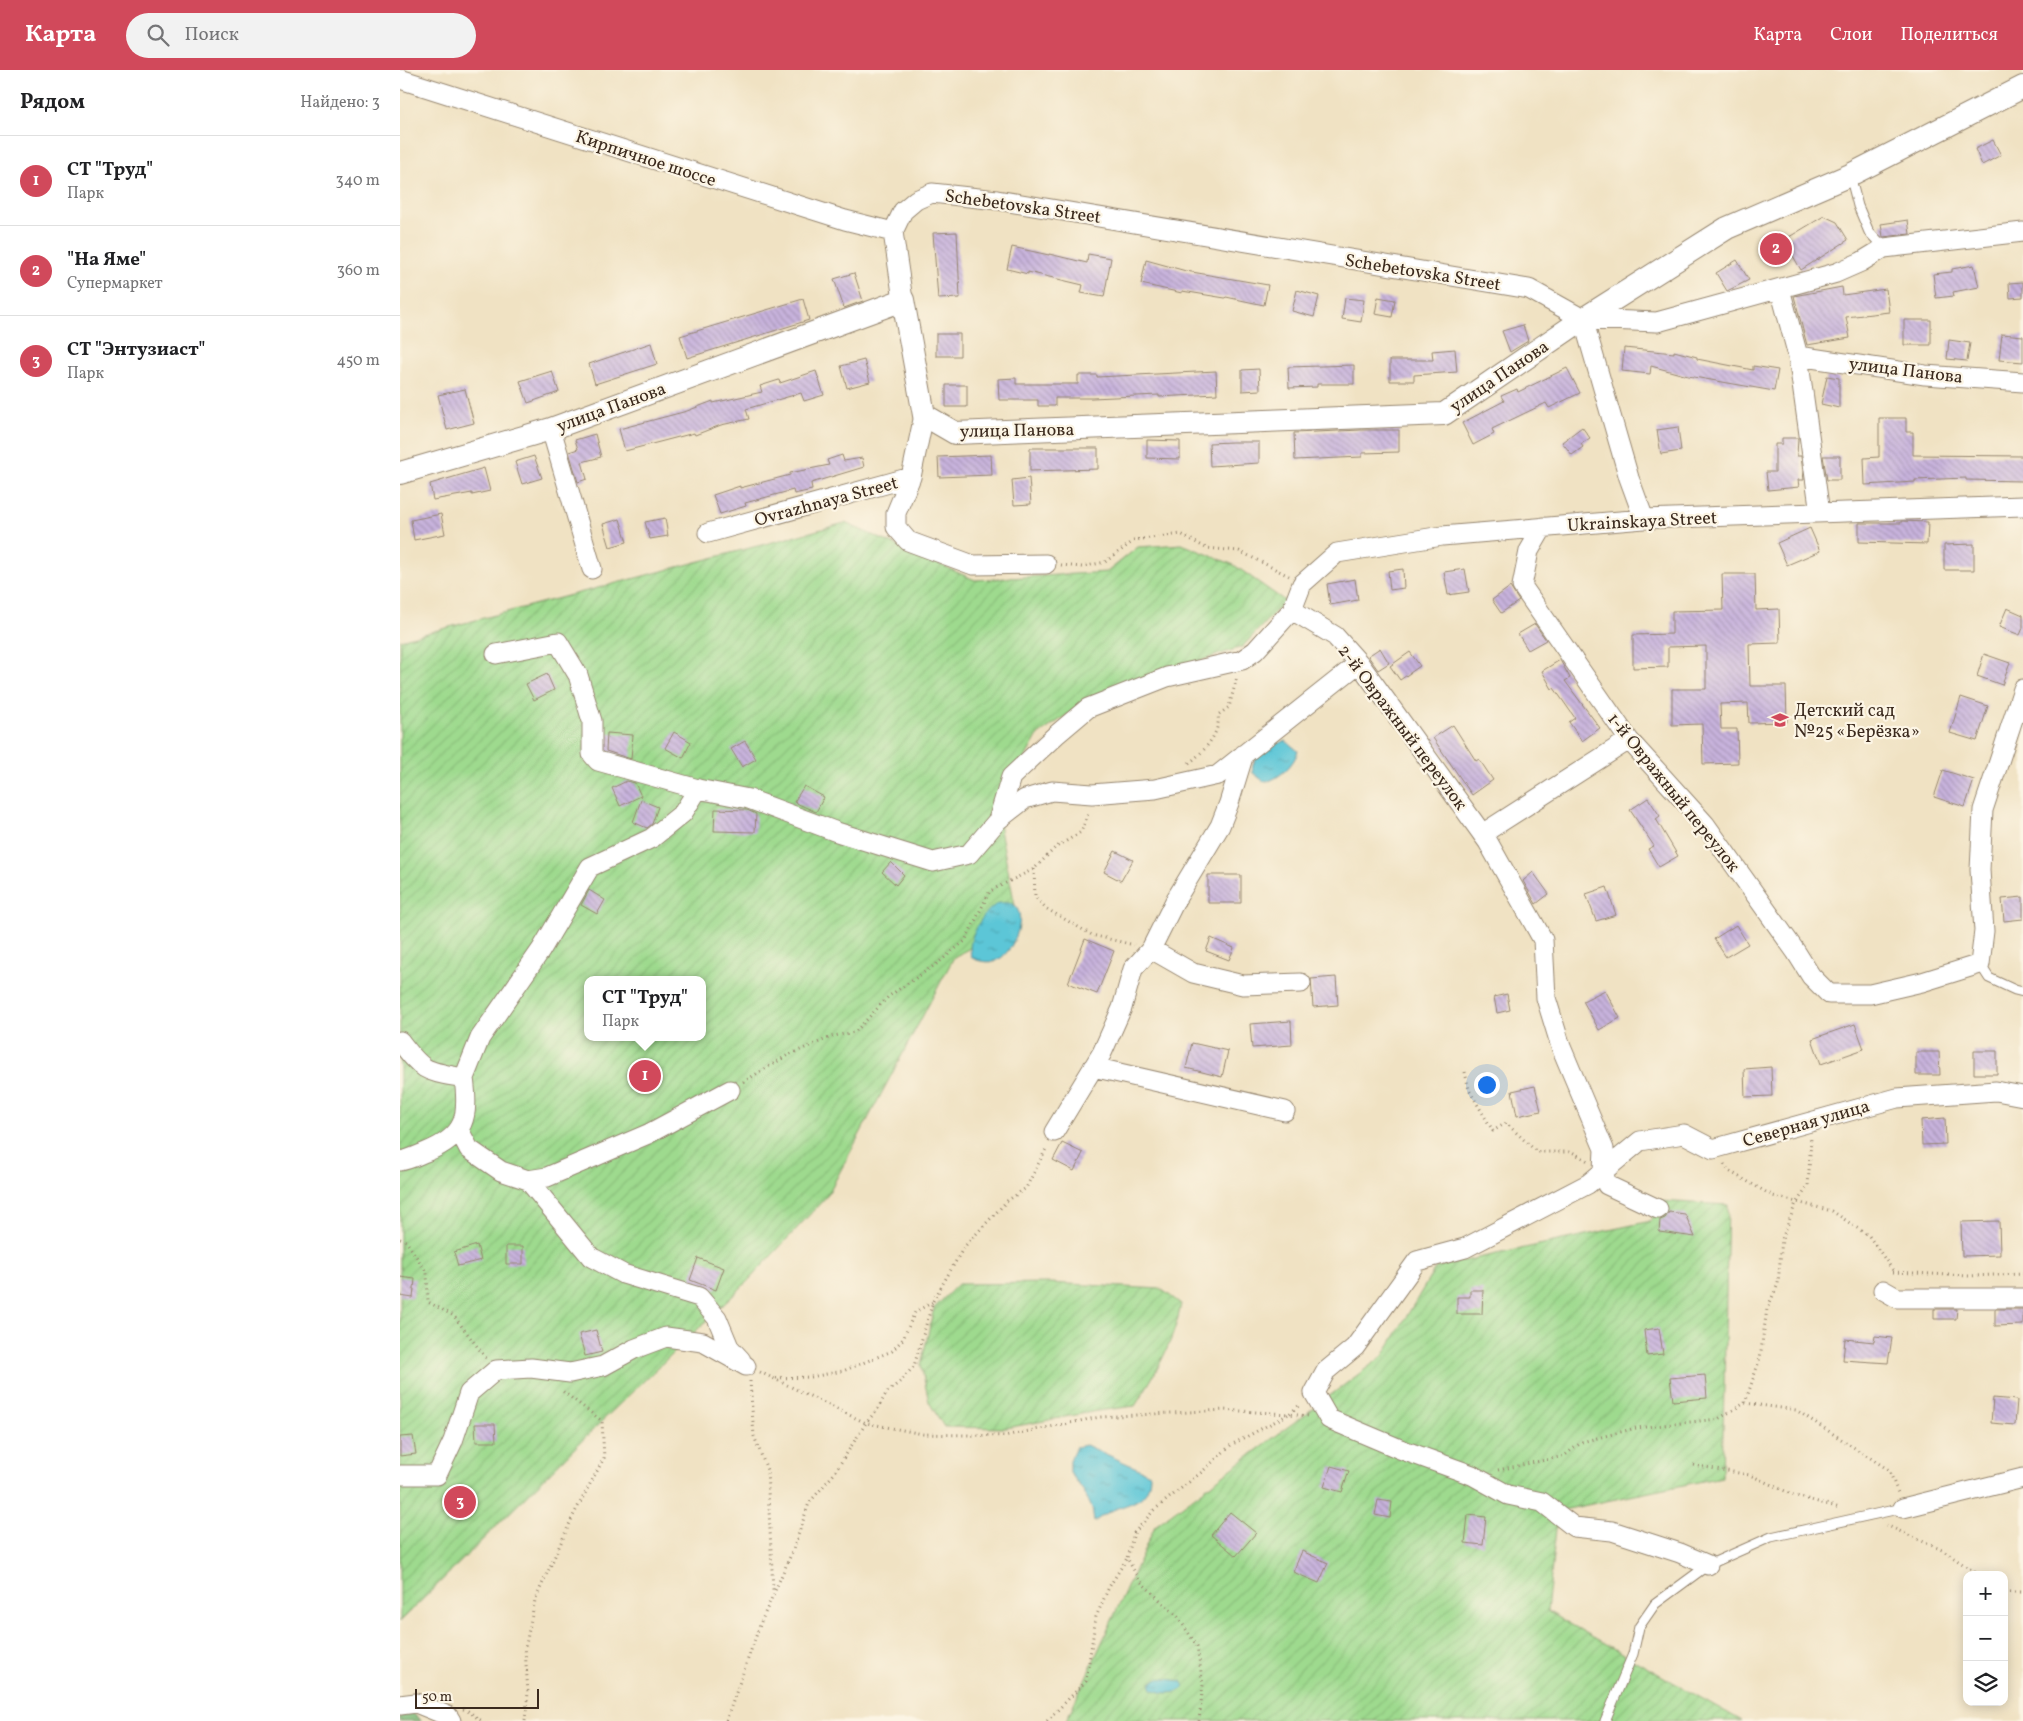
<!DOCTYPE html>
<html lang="ru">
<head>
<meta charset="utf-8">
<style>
  body { margin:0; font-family:Vollkorn,serif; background:#f2f2f2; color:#202124 }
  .controls { position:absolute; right:15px; bottom:15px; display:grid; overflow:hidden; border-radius:10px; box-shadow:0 2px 12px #0003 }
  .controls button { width:45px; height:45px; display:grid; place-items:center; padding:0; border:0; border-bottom:1px solid #e0e0e0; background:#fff; color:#202124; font:25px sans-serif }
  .scale { position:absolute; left:15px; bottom:12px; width:124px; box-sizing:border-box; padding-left:5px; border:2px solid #3b2a1e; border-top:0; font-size:14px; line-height:18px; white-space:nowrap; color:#3b2a1e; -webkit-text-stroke:4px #fcf5e5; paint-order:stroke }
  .you { position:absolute; left:1086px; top:1014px; width:18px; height:18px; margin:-12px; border:4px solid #fff; border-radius:50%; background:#1a73e8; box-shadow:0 0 0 8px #1a73e833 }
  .badge { display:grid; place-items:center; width:32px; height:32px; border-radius:50%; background:#d1495b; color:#fff; font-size:16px; font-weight:700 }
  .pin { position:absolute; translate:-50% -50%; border:2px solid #fff; box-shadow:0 1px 5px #0006 }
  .popup { position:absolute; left:184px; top:906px; width:122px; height:65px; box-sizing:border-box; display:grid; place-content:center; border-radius:10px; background:#fff; filter:drop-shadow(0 1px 4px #0005); font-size:16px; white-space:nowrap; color:#757577 }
  .popup b { font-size:19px; color:#202124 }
  .popup::after { content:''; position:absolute; left:50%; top:100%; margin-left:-10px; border:10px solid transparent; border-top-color:#fff }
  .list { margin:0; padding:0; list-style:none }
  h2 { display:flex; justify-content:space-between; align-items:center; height:65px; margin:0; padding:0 20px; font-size:21px }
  h2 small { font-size:16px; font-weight:400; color:#757577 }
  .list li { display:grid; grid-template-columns:32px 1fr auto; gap:15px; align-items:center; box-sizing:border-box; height:90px; padding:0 20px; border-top:1px solid #e0e0e0 }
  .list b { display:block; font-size:19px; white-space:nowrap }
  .list p { margin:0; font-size:16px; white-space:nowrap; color:#757577 }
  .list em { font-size:16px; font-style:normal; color:#757577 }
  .icon { flex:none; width:28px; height:28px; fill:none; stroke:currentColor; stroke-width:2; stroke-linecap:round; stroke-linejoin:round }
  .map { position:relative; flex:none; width:1623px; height:1651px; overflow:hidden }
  header { display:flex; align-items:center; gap:30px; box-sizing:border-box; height:70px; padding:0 25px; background:#d1495b; color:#fff }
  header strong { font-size:24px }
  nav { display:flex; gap:28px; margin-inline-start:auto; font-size:18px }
  .search { width:350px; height:45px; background:#f2f2f2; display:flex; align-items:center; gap:12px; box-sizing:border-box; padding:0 18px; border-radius:28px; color:#757577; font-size:19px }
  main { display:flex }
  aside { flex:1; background:#fff }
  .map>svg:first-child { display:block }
  .forest { fill:url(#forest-firs); stroke:#5c724c }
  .garden { fill:url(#garden-furrows); stroke:#6c8256; fill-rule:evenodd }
  .water { fill:url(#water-ripples); stroke:#4c787a }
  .building { fill:url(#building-back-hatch) }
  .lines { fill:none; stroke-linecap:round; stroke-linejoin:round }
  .service-casing { stroke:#968670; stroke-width:11 }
  .minor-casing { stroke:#968670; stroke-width:21 }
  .tertiary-casing { stroke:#968670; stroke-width:24 }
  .path { stroke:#968670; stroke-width:3; stroke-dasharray:1 4; stroke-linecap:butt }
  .service { stroke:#fff; stroke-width:9 }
  .minor { stroke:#fff; stroke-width:19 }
  .tertiary { stroke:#fff; stroke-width:22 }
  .labels { text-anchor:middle; stroke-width:4.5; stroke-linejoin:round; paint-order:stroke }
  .street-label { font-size:18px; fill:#3b2a1e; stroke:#fcf5e5 }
  .poi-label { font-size:18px; fill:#3b2a1e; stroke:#fcf5e5; text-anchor:start }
</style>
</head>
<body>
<header>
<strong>Карта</strong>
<div class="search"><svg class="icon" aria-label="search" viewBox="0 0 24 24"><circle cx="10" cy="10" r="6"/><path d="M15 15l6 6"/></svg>Поиск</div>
<nav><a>Карта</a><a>Слои</a><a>Поделиться</a></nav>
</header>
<main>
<aside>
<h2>Рядом<small>Найдено: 3</small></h2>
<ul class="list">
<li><span class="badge">1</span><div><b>СТ &quot;Труд&quot;</b><p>Парк</p></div><em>340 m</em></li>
<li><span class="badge">2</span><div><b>&quot;На Яме&quot;</b><p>Супермаркет</p></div><em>360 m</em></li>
<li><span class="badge">3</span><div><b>СТ &quot;Энтузиаст&quot;</b><p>Парк</p></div><em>450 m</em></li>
</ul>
</aside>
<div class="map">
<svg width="1623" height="1651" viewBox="0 0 1623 1651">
  <defs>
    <pattern id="forest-firs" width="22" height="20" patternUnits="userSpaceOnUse" patternTransform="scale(1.25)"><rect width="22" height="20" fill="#7eba79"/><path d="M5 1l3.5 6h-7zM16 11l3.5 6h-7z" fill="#689763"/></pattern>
    <pattern id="garden-furrows" width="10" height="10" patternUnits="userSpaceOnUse" patternTransform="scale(1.25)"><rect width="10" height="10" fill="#9eda8e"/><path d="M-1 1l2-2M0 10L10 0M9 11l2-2" fill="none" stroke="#89bb7a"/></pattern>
    <pattern id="water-ripples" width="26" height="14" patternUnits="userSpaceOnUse" patternTransform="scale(1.25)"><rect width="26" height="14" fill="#5cc6d7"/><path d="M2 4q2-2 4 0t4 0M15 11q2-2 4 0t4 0" fill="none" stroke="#4da1ae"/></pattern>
    <pattern id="building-back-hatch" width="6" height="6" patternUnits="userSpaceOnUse" patternTransform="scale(1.25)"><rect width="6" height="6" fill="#c8b3dd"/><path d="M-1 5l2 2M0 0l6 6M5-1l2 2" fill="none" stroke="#a492b3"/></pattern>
  </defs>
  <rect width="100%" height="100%" fill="#fcf5e5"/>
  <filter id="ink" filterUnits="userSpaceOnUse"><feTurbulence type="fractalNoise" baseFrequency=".02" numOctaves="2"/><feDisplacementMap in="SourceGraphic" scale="10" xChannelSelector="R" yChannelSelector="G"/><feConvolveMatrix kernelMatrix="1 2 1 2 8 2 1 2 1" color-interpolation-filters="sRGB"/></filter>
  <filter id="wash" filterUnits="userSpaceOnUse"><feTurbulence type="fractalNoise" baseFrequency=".0096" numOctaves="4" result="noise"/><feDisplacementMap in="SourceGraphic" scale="20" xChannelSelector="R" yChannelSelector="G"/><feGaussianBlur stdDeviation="1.12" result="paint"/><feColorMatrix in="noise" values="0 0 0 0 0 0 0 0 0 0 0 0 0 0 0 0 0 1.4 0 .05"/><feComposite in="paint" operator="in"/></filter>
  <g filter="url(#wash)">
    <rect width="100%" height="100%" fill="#f0e2c3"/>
    <path class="forest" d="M12 1643 22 1651H0V1647Z"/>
    <path class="garden" d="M445 453 575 510 707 502 738 477 782 474 834 495 885 531 842 577 697 624 638 665 596 739 618 851 554 887 427 1126 346 1213 202 1351 0 1552V570ZM188 910H302V967H188Z
      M1259 1131 1328 1135 1322 1407 1158 1441 1147 1541 1342 1651H666L755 1456 983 1286 1036 1197 1251 1151Z
      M650 1213 761 1219 781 1234C774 1272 756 1303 735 1336L697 1341 606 1358 544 1357 529 1332 521 1295 534 1238 558 1214Z"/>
    <path class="water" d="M886 671 898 681C894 695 879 709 865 712L853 703C853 700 852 697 853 695 856 683 875 673 886 671Z
      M599 833C604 833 610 832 614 835 629 847 611 887 595 891 587 893 578 891 572 888 564 872 583 840 599 833Z
      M686 1375 750 1404C750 1433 730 1432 711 1441 705 1444 699 1448 694 1452L692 1438 684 1422 670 1402V1390L676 1377Z
      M758 1608 782 1611 785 1617C774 1625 764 1624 752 1619L750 1614Z"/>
    <g id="blocks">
      <path class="building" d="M1593 70 1601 85 1582 95 1575 79Z
        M1424 146 1437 152 1448 170 1401 200 1384 170Z
        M1508 150 1510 164 1483 167 1481 154Z
        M557 162 560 228 538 229 533 163Z
        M612 177 649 185V184L687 193 688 184 711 188 704 227 681 223 683 215 628 202V204L607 199Z
        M746 190 786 201 868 215 864 235 826 227 825 228 782 221V223L741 214Z
        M1337 190 1349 210 1327 221 1316 203Z
        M1574 195 1579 217 1553 222 1554 226 1536 228 1533 204 1552 202V199Z
        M454 203 463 231 444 238 434 209Z
        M1623 212V227L1610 228 1609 213Z
        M1442 217 1443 225 1486 219 1489 242 1446 247 1450 268 1407 275 1394 226Z
        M897 220 919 226 914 247 892 241Z
        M978 227 995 230 992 247 975 244Z
        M945 228 964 230 961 252 942 249Z
        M403 229 409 250 287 288 280 266Z
        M1504 250H1531V275H1504Z
        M1123 255 1128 271 1110 282 1102 261Z
        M536 264H560V286H536Z
        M1602 264 1623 266V292L1599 290Z
        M1549 270 1570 273 1567 291 1547 289Z
        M251 273 257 294 195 314 189 294Z
        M1224 278 1274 283V281L1297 287V289L1353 300V296L1378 300 1374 321 1288 306 1251 296 1250 304 1222 301Z
        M1055 279 1057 302 1014 305V311H990V290H1033L1032 281Z
        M464 290 470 312 447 318 441 296Z
        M954 295V314H917V317L889 318 888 297Z
        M1167 298 1180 323 1149 338 1146 333 1092 359 1094 364 1073 375 1062 353 1104 331 1101 326 1117 319 1118 322Z
        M859 299 860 320 842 321V300Z
        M152 301 159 322 128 333 120 311Z
        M416 301 424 325 404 331 401 323 346 339 349 349 321 355 295 365 294 363 225 381 219 359 287 341 313 331V333L362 322 360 316 379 310 380 313Z
        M816 301 817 324 777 326 759 327V325L692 328H655V336H638V330H599L598 309 616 308V314H678V305H697V307Z
        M1427 306 1439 308V338L1421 334Z
        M546 315H567V337H546Z
        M65 319 74 353 47 360 38 325Z
        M1479 348H1506V362H1513V385L1623 386V411L1566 410V408L1515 410V412L1465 415 1464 388 1479 387Z
        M1182 357 1190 368 1181 374 1183 377 1172 385 1162 372Z
        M1278 357 1281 381 1261 384 1257 360Z
        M961 360H999V382L962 383V387L895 390 894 363Z
        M195 364 201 387 182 392 187 409 178 412 169 382 178 379 175 370Z
        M1382 368H1398L1397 386H1401L1404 410H1398L1399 417 1368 420 1366 402H1375V374H1382Z
        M747 370 780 371V389L747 388Z
        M832 372H859V393L810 396 809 373Z
        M630 378H698V399L630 401Z
        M442 385 444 391 462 388 464 397 411 413 412 420 394 424 393 420 345 433 346 436 320 444 313 425 340 416V418L390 405V403L429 395 427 390Z
        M591 385 592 405 539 407 538 387Z
        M134 386 142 408 122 414 115 392Z
        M1423 386H1440V410H1427Z
        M84 398 90 421 72 425V423L33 430 30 414Z
        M629 408 631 434 614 435 612 410Z
        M41 444 45 464 14 470 11 450Z
        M265 448 268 466 250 469 245 452Z
        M220 449 227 472 210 477 203 454Z
        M1501 451 1528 452 1527 474 1459 472V453H1501Z
        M1410 458 1420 481 1387 495 1377 473Z
        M1574 474V500H1544V475Z
        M1003 499 1004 518 990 520 988 501Z
        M1065 499 1069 522 1048 525 1044 502Z
        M1322 504H1355L1356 540 1379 539 1380 573 1349 574 1350 616H1386L1387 652 1349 653 1348 633 1320 634 1321 659H1337L1338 693 1303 694 1302 654 1272 655V619H1306V576L1268 577V597L1233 598V565L1272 564V541L1323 540Z
        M955 509 958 530 930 535 927 514Z
        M1110 517 1119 531 1101 543 1092 530Z
        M1607 538 1623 545V558L1620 565 1599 557Z
        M1135 554 1146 570 1128 580 1118 564Z
        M980 578 989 593 978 600 968 586Z
        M1010 582 1020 596 1000 610 990 596Z
        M1584 584 1610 593 1602 615 1577 606Z
        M1160 590 1170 608 1165 611 1200 658 1182 671 1169 652 1175 648 1154 618 1152 619 1142 601Z
        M147 604 154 620 134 630 126 614Z
        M1561 627 1588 636 1577 671 1550 663Z
        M1053 655 1076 691 1079 689 1093 710 1072 725 1033 668Z
        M274 662 291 672 283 688 265 678Z
        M207 663 233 665 231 689 206 681Z
        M345 671 356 689 342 697 331 679Z
        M1543 700 1574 710 1565 737 1534 727Z
        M227 711 235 713 241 726 220 736 212 718Z
        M404 716 424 727 416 742 394 732Z
        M1248 728 1260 746 1256 749 1278 786 1259 797 1248 779 1254 776 1230 740Z
        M241 730 258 737 252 754 247 758 233 752Z
        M315 739 347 740 356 744 355 762 314 761Z
        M715 781 733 790 721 811 704 802Z
        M491 792 504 805 496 815 482 802Z
        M1133 802 1149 824 1136 834 1123 811Z
        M808 805H841V833H808Z
        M1207 817 1216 845 1196 851 1186 824Z
        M189 820 205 830 197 844 181 835Z
        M1623 827V849L1604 851 1602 829Z
        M1336 855 1348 874 1326 887 1314 869Z
        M811 868 834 878 829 890 806 881Z
        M685 869 714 881 697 924 668 913Z
        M936 907 938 935 913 937 911 909Z
        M1205 920 1220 948 1199 960 1183 931Z
        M1107 924 1110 940 1097 943 1094 927Z
        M891 951 892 975 852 978 850 954Z
        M1455 954 1464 979 1421 994 1412 969Z
        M792 973 828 981 822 1007 786 998Z
        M1574 981H1597V1004H1574Z
        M1516 982H1539L1540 1005H1516Z
        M1371 997 1372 1026 1345 1027 1344 999Z
        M1135 1016 1141 1041 1117 1046 1112 1021Z
        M1545 1048 1546 1074 1522 1075 1521 1050Z
        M662 1073 683 1083 674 1101 653 1090Z
        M1269 1142 1285 1144 1295 1167 1259 1162 1260 1150 1265 1148Z
        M1599 1151 1600 1185 1562 1186 1561 1152Z
        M77 1175 81 1190 58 1196 54 1182Z
        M106 1176H123V1194H106Z
        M298 1188 324 1198 316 1220 290 1210Z
        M0 1207 15 1209 13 1228 0 1226Z
        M1070 1220H1083L1082 1244H1057V1227H1070Z
        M1534 1239H1557L1556 1249H1534Z
        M1595 1239H1623V1255L1595 1256Z
        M1259 1258 1263 1284 1247 1286 1244 1260Z
        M196 1260 202 1282 185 1286 179 1264Z
        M1475 1266 1492 1268 1488 1293 1443 1290 1445 1269 1474 1272Z
        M1305 1305 1307 1328 1273 1331 1270 1308Z
        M1593 1328 1617 1330 1615 1355 1591 1353Z
        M75 1354H95L96 1372H76Z
        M13 1366 16 1384 0 1386V1367Z
        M931 1396 949 1401 942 1422 924 1417Z
        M978 1430 992 1432 990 1448 975 1445Z
        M830 1442 856 1463 836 1486 811 1465Z
        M1068 1445 1086 1447 1083 1475 1065 1473Z
        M902 1481 928 1493 919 1513 893 1502Z"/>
    </g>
  </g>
  <g filter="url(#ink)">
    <use href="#blocks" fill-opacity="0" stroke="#968670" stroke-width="1"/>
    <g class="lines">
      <g class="service-casing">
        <path id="service" d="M1450 105 1458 136 1469 162 1484 178
          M1580 894 1589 908 1615 920 1623 922
          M1205 1651 1233 1584 1239 1557 1255 1534 1308 1495 1371 1467 1503 1438"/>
      </g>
      <g class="minor-casing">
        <path id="minor" d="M0 9 445 150 493 162
          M1380 219 1398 286 1525 305 1623 312
          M503 230 493 162 503 141 516 130 532 123 597 130 1129 219 1183 249 1257 252 1436 203 1461 192 1484 178 1623 162
          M1183 249 1229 408 1244 449
          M1398 286 1420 443
          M151 359 192 499
          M511 407 496 443V457L508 471 573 495 646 494
          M1143 457 1129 481 1122 516 1229 670 1305 754 1396 882 1411 906 1429 924H1470L1522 912 1580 894 1584 861 1580 800 1583 740 1623 619
          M308 463 511 407 524 345
          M892 540 935 566 959 593 1088 772 1143 870 1146 928 1161 977 1204 1079 1203 1101 1207 1115 1258 1139
          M96 584 158 572 178 605 192 651V684L198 691 298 719
          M598 750 625 729 652 721 692 724 755 719 818 705 959 593
          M1082 764 1229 670
          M751 879 793 903 843 915 901 913
          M0 971C24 1003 26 1001 64 1008 69 1047 66 1066 26 1082 18 1085 9 1090 0 1091
          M693 997 885 1041
          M64 1008 80 968 141 880 190 797 252 768 283 743 298 719 349 729 437 762 533 792 569 784 598 750 611 707 656 665 688 638 767 607 842 590 855 581 892 540 902 514 937 483 1042 466 1244 449 1623 436
          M59 1060 69 1079 101 1101 128 1110 147 1107 248 1064 330 1020
          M654 1062 702 983 722 938 733 899 751 879 776 829 820 756 829 733 844 684
          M128 1110 191 1187 223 1204 299 1227 317 1248 329 1277 341 1290
          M1483 1220 1497 1228H1623
          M0 1405H37L53 1371 69 1323 96 1300 131 1298 170 1303 203 1296 234 1279 266 1267 303 1272 346 1296
          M1503 1438 1623 1408
          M1308 1495 1280 1483 1212 1461 1174 1457 1142 1432 1108 1425 1072 1405 1000 1379 929 1349 914 1323 926 1301 955 1277 1017 1191 1065 1178 1188 1114 1240 1071 1284 1064 1313 1079 1497 1028 1596 1021 1623 1026
          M0 1635 16 1633 48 1646 51 1651"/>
      </g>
      <g class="tertiary-casing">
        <path id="tertiary" d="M0 403 151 359 503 230 524 345 555 363 1044 344 1183 249 1327 158 1450 105 1623 17"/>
      </g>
      <path class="path" d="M661 495 682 497 705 492 735 470 781 464 806 478 839 481 889 506
        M789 693C803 683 821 663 818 645L829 637 837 607
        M634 799 635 827 647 839 692 865 734 875
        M1065 1002 1069 1020 1093 1061 1106 1053 1137 1082H1172L1188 1091
        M343 1012 388 985 434 966 455 962 489 926 538 893 565 871 590 821 634 799 655 778 681 762 689 741
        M1324 1094 1329 1101 1373 1126 1432 1141 1469 1166 1494 1202
        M0 1169 6 1171 27 1203 28 1232 54 1246 86 1288
        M1493 1202 1569 1206 1623 1204
        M360 1302 466 1353 523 1364 604 1366 700 1347 824 1340 889 1344 901 1334
        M376 1308 411 1307 443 1301 492 1281 503 1269 515 1242 533 1232
        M350 1311 354 1366 367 1400 373 1520
        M1345 1333 1360 1288 1367 1239 1378 1214 1382 1169 1396 1133 1408 1117 1411 1068
        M1293 1395 1350 1405 1396 1426 1440 1438
        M1098 1400 1164 1386 1182 1372 1236 1358 1318 1349 1345 1333 1396 1340 1489 1400 1498 1423
        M1486 1455 1542 1480 1579 1505
        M1604 1522H1623
        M63 1639C71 1641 75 1648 83 1651
        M125 1651 128 1623 125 1579 135 1530 173 1446 204 1388 202 1351 161 1320
        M326 1651 361 1552 393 1480 409 1433 433 1405 466 1353 477 1340 487 1322 501 1311 514 1296 533 1231 564 1177 607 1131 626 1118 647 1077
        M647 1651 686 1611 696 1547 709 1517 727 1488
        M799 1651 803 1615 797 1576 778 1547 740 1511 727 1488 734 1463 754 1440 803 1401 831 1375 889 1344 908 1346"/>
      <use href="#service" class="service"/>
      <use href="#minor" class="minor"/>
      <use href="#tertiary" class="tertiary"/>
    </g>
  </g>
  <defs>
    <g id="school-bare" transform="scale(1.35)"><path d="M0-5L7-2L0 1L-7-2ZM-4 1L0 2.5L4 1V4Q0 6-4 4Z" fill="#d1495b" stroke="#fcf5e5" stroke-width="2.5" paint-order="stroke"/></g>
  </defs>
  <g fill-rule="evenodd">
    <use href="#school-bare" x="1380" y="650"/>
  </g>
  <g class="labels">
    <g class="street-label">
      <text transform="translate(246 88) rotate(18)" y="6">Кирпичное шоссе</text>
      <text transform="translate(623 136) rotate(8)" y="6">Schebetovska Street</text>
      <text transform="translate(1023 202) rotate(9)" y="6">Schebetovska Street</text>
      <text transform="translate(1506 300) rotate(7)" y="6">улица Панова</text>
      <text transform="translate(1099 306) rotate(-34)" y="6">улица Панова</text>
      <text transform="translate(211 337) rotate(-20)" y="6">улица Панова</text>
      <text transform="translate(617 360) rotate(-1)" y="6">улица Панова</text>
      <text transform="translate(426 431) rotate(-15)" y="6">Ovrazhnaya Street</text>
      <text transform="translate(1242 451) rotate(-3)" y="6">Ukrainskaya Street</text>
      <text transform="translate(1003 657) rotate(53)" y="6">2-й Овражный переулок</text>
      <text transform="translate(1274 722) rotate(51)" y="6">1-й Овражный переулок</text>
      <text transform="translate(1406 1053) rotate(-16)" y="6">Северная улица</text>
    </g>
    <g class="poi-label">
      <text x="1394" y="646">Детский сад<tspan x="1394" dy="21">№25 «Берёзка»</tspan></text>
    </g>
  </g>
</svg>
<div class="controls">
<button>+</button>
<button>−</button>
<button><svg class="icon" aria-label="layers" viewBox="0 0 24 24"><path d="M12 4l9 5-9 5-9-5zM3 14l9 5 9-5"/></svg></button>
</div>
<div class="scale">50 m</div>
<div class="you"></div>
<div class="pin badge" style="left:245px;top:1006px">1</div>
<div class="popup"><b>СТ &quot;Труд&quot;</b>Парк</div>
<div class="pin badge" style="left:1376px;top:179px">2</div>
<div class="pin badge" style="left:60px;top:1432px">3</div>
</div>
</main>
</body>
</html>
